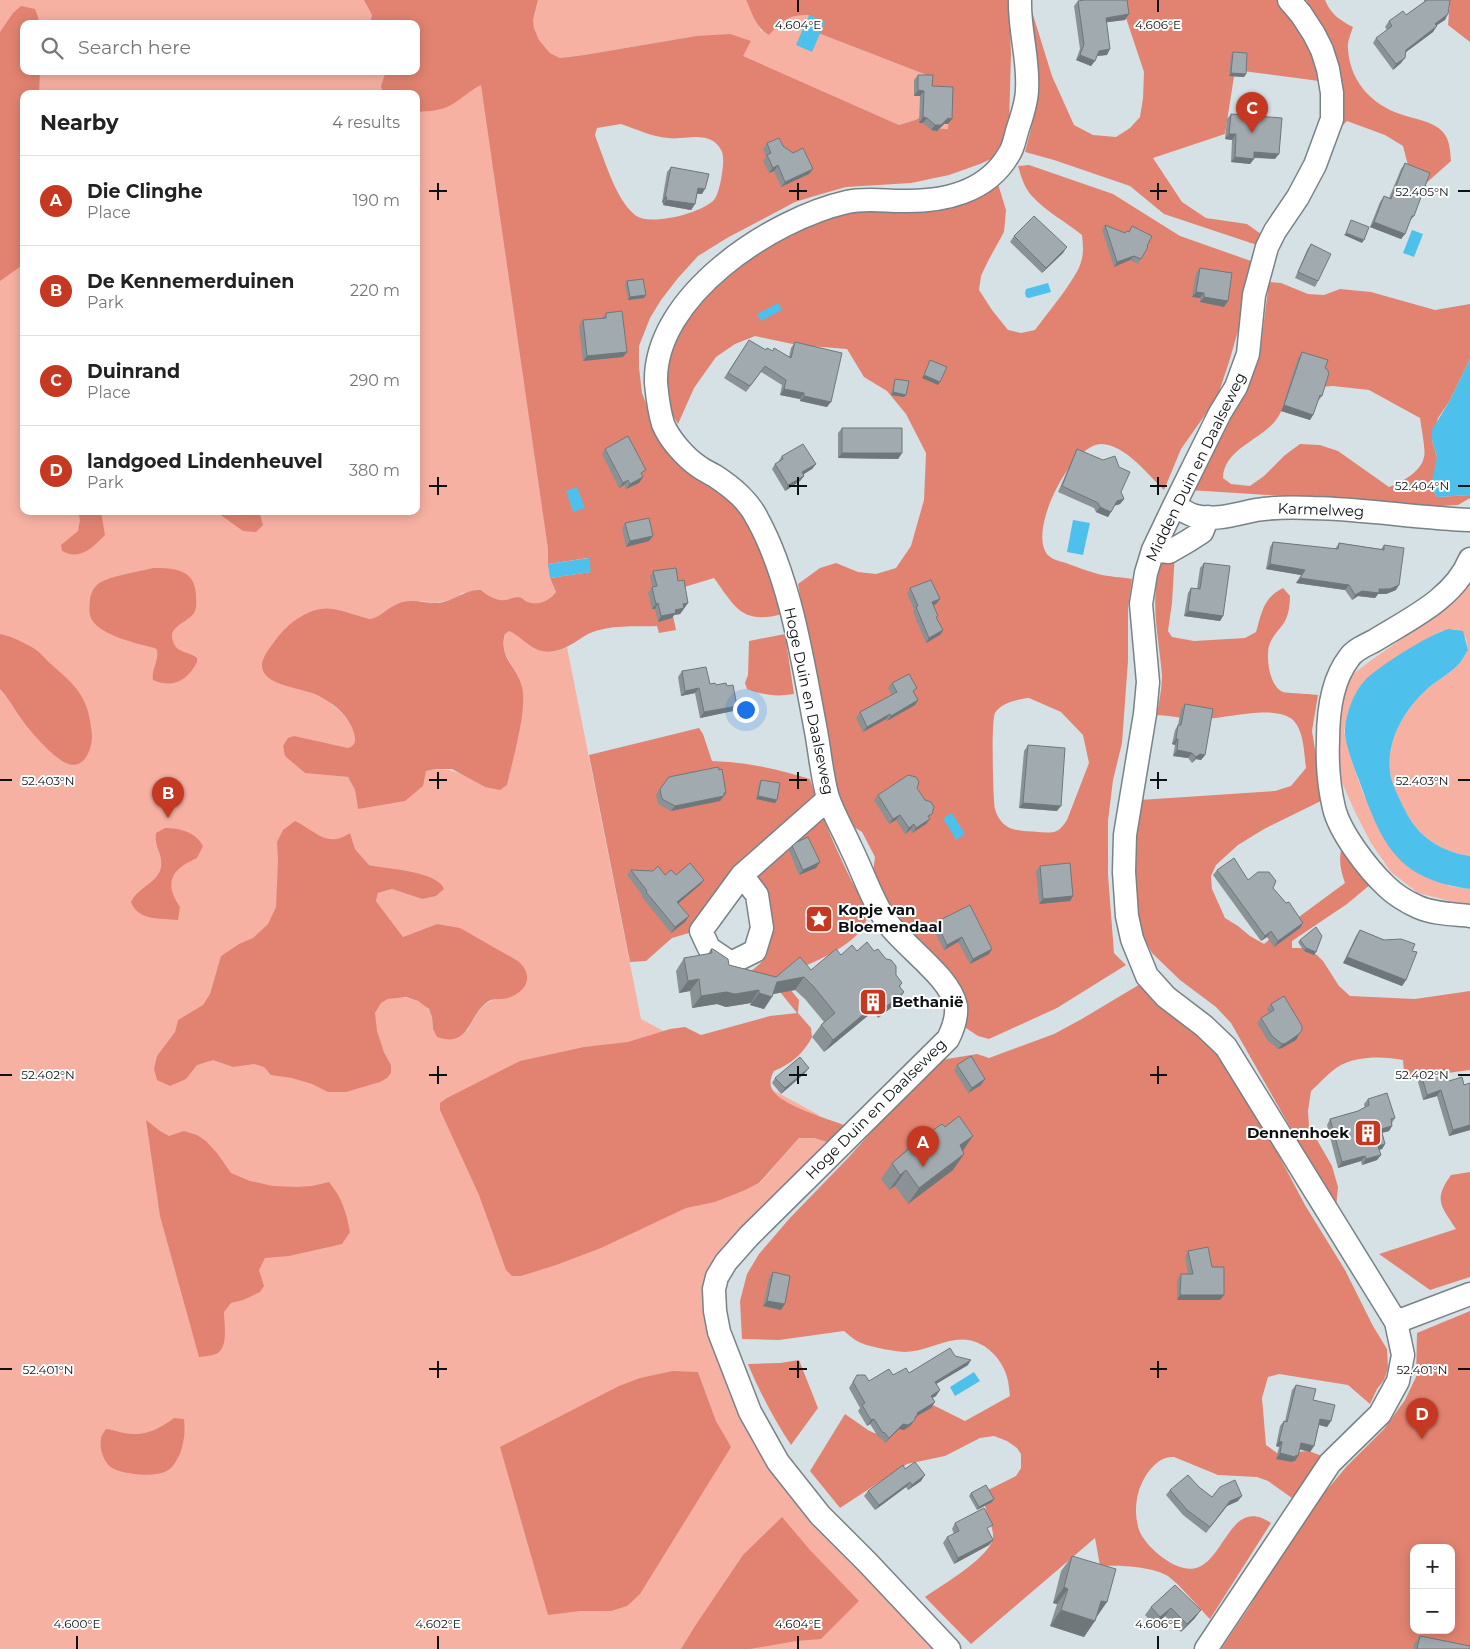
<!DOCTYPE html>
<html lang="en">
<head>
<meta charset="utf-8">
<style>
  body { margin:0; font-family:Montserrat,sans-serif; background:#f2f2f2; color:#222 }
  .controls { position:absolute; right:15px; bottom:15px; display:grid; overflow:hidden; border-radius:10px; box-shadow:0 2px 12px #0003 }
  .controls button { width:45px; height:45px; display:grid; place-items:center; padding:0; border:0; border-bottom:1px solid #e0e0e0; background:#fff; color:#222; font:25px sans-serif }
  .you { position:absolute; left:745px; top:709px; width:18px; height:18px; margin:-12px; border:4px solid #fff; border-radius:50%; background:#1a73e8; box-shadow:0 0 0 8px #1a73e833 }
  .badge { display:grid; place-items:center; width:32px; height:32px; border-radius:50%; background:#c53922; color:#fff; font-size:16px; font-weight:700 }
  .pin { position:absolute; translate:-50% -41px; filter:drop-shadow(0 1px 2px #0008) }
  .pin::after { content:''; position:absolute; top:26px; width:18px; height:15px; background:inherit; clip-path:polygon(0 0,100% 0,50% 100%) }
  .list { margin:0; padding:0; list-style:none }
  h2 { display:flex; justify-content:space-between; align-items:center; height:65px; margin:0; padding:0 20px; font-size:21px }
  h2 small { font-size:16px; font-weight:400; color:#767676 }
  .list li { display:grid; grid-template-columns:32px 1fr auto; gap:15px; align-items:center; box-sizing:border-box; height:90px; padding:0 20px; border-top:1px solid #e0e0e0 }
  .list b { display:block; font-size:19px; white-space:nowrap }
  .list p { margin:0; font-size:16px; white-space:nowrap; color:#767676 }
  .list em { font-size:16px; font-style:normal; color:#767676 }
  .icon { flex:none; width:28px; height:28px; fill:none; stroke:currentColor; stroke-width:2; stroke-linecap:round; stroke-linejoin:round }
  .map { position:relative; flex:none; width:1470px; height:1649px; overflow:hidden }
  .search { position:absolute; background:#fff; box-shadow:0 2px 12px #0003; left:20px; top:20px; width:400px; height:55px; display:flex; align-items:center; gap:12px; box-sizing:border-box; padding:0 18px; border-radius:10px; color:#767676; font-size:19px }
  .panel { position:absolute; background:#fff; box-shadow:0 2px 12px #0003; left:20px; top:90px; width:400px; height:425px; border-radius:10px }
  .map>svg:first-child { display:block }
  .green { fill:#f7b1a3; fill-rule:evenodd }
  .forest { fill:#e28371; fill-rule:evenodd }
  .water { fill:#4dc0ec }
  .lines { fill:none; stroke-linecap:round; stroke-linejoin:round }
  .minor-casing { stroke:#788287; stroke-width:25 }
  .minor { stroke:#fff; stroke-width:22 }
  .wall { fill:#8a9296 }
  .shaded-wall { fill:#70777a }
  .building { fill:#a0aaaf; stroke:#70777a }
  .ticks { fill:none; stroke:#0d1113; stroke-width:2 }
  .labels { text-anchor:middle; stroke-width:4; stroke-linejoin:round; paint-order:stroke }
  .street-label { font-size:15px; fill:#0d1113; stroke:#fff }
  .poi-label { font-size:15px; font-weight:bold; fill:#0d1113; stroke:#fff; text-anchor:start }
  .ticks-label { font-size:12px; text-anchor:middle; fill:#0d1113; stroke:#fff; stroke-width:4; stroke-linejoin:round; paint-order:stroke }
</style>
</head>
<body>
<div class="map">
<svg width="1470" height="1649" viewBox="0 0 1470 1649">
  <rect width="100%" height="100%" fill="#d6e1e6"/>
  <path class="green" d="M0 0H472L548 549 550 578 556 592C550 600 539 606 528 602 524 601 523 597 518 597 514 597 510 599 506 600 496 601 488 596 481 590L462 593 454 599 436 603 423 601 396 604 376 618 370 619C348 613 328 604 306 614L331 704C340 710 362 731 355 743 352 748 353 745 349 748 341 754 335 767 329 775L348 777 355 790 358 809 424 778 426 771C453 766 463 775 485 787L522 686 503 649 505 634 509 631C531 641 541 661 567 647L641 1019 819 1115 747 1188 760 1183 799 1138H814L827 1142 752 1223 704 1292 705 1320 729 1393 762 1456 784 1488 819 1527 932 1649H0ZM24 24H416V71H24ZM24 94H416V511H24ZM350 833 355 849 369 865 384 868 422 899 392 889 378 893 376 901 403 937 437 924 518 961 497 999C481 1002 475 1017 467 1031L433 1029C432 1023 433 1015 429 1010 419 995 379 990 375 1014 373 1031 383 1050 391 1065L379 1073 341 839ZM690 1372H698L716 1421 725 1437Z
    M538 0H746L761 31 778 25 793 15H809L818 33 924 74 930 80 950 93 949 129 928 128 929 113 915 120 899 125 696 36 584 55 560 58 550 53 539 40 534 28 533 20Z
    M1470 584V856C1441 852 1417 836 1405 810 1400 800 1394 788 1391 778 1384 744 1403 711 1427 689 1437 680 1451 673 1460 663 1463 659 1465 654 1468 650L1466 638 1455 629 1441 631 1398 656 1364 681 1355 695 1348 713 1344 731 1352 762 1364 796 1449 886 1470 889V905H1466L1418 893 1391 872 1371 843 1355 812 1340 778 1336 741 1341 691 1354 673 1373 659 1453 603Z"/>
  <path class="forest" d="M364 0H538L533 20 534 28 539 40 550 53 560 58 584 55 696 36 730 34 751 41 743 56 899 125 915 120 929 113V128L948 129 950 93 929 92 930 80 924 74 818 33 809 15C788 15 783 20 769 35 756 28 752 13 746 0H1009L1011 54 1009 126 1001 144 991 159 980 164 949 175 911 183 846 187 818 195 795 202 727 238 698 256 678 278 661 300 650 318 639 346V367L642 393 662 446 678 463 735 503 762 541 782 614C742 625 735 607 714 578L668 592 676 630 659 633 657 626C634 627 610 624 588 634 574 642 560 655 542 651 530 649 521 636 509 631L505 634C498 657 517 667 522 687 528 708 512 762 507 785L500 790 485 787 452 769H436L426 771 423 786 405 801 358 809 355 790 348 777 305 773 285 756 283 746 288 738 294 736 348 748C356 745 356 741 354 733 349 715 332 702 315 694 301 688 260 685 262 664 263 655 272 645 277 638 289 622 312 605 333 609 345 611 358 616 370 619 381 617 387 608 397 604 410 598 422 603 436 603 452 603 464 589 481 590 488 596 496 601 506 600 510 599 514 597 518 597 523 597 524 601 528 602 539 606 550 600 556 592L550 578 590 572 588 558 548 564V549L481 85C470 90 462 99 451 105 441 111 428 111 416 112V94H383L381 86 386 71H416V24H370L372 15ZM621 124C636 129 652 137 668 138 683 140 699 133 713 141 718 144 723 151 723 157 724 166 720 193 714 200 702 213 649 227 635 215 616 199 606 164 597 141L595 135 597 128Z
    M1120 0H1283L1311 45 1319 81 1235 70 1225 134 1153 158 1182 202 1206 218 1247 224 1261 234 1257 245 1164 214 1130 186 1054 160 1025 152 1031 129 1034 95 1029 2 1052 76 1074 125 1093 135 1116 137 1130 128 1140 117 1143 98 1144 72Z
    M1306 0H1325C1331 14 1339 20 1353 27 1351 33 1347 42 1348 49 1350 81 1371 104 1400 114 1414 119 1433 121 1443 132 1450 140 1450 151 1451 161L1424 185 1409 169 1403 146 1385 135 1347 121 1342 126 1336 119V68L1331 41Z
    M1450 0H1470V42L1448 25Z
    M21 6 35 9 38 17 39 24H24V71H40L39 94H24V264L0 281V32L13 13Z
    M1029 165 1113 194 1180 236 1251 261 1243 314 1229 362 1217 398 1181 449 1164 490C1147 474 1126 445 1101 444 1071 444 1025 535 1049 556 1053 560 1060 561 1066 563 1077 567 1087 571 1098 574 1109 577 1121 577 1132 579L1128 608V661L1122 743 1113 780 1108 821V875L1114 953 1126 965 1057 1008 989 1039 978 1036 963 1026 872 880 875 857 862 832 846 822 825 735 798 584 820 568 836 563 858 572 876 574 896 568 911 546 924 500 926 453 906 414 887 391 864 377 847 349 797 345 755 336 735 344 716 357 694 388 678 424 669 409 665 382 667 337 681 314 761 241 841 214 998 184 1006 210 1004 232 988 261 981 276 979 290 992 310 1008 330 1021 333 1035 330C1046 315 1077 278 1081 262 1084 253 1083 244 1082 235 1066 222 1045 211 1031 195 1024 187 1021 176 1018 166ZM1029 698 1061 712 1083 735 1089 763 1067 820C1058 834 1054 833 1038 832 1028 831 1014 832 1005 825 1001 822 996 814 995 809 993 799 991 720 995 713 1001 703 1018 699 1029 698Z
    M1269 282 1281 283 1308 294 1324 295 1340 289 1371 292 1435 310 1470 304V359L1449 402 1438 418 1432 440 1437 457 1433 490 1437 497 1470 495V498L1458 505 1424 507 1367 501 1189 490 1250 380 1260 352ZM1294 377 1320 387 1333 386 1369 390 1420 418C1421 426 1426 451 1424 457 1421 472 1402 482 1389 487L1338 451 1320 445 1300 444 1285 455 1264 476 1250 486 1231 484 1223 478C1224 449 1260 441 1276 420 1283 412 1290 388 1294 377Z
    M78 511H101L105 535C92 548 80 561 62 551L61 545 78 531 80 520Z
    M215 511H259L263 525 256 532 243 531Z
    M1175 552 1172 603 1168 631 1172 637 1194 641 1245 638 1256 632C1262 612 1263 598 1283 588L1290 596C1290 604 1289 612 1286 619 1282 628 1272 635 1269 646 1266 658 1269 686 1283 692 1286 693 1312 694 1318 695L1312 731 1323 800 1264 829 1238 845 1216 865 1211 876 1212 889 1225 918 1238 926 1250 936 1264 944 1273 936 1345 883C1341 871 1338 860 1342 847L1371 884 1347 904 1292 941V948H1302L1317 955 1323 961 1339 986 1350 996 1415 999 1470 991V1070L1410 1078 1404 1072 1403 1060C1384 1056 1358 1056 1341 1065 1330 1071 1320 1083 1311 1091L1308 1111 1309 1126 1332 1166 1338 1187 1336 1208 1231 1023 1216 1007 1180 980 1152 953 1137 926 1133 856 1140 800 1275 791 1291 786 1306 768C1304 753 1304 731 1293 720 1276 704 1226 719 1203 719 1188 719 1172 716 1157 715 1159 702 1162 688 1162 676 1159 636 1149 603 1161 564L1165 562Z
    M153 568C174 568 195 569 196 595 196 599 197 607 195 611 189 624 165 625 174 644 178 653 190 652 197 658V662C188 680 173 689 153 680 151 670 159 661 157 650L155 648C138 644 102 636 92 620 89 615 89 607 90 601 90 595 93 588 98 584 108 576 139 572 153 568Z
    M0 634C11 636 25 643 35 649 41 653 46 660 52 665 63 675 76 685 83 699 89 710 91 724 92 736 92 751 83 771 66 763 51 756 29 730 20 717 13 707 8 697 0 689Z
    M785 634 794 694C776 697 763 695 747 689L745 683 748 675 749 641Z
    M699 728 703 734 712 761C746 762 778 769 810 779L817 801 696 931 672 938 646 961 630 962 589 755Z
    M823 817C831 838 841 859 851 880 855 888 865 903 867 911 872 942 801 968 779 976L799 1000 798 1013 811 1028 812 1037C804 1053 791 1064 774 1071 771 1076 769 1083 772 1089 778 1104 828 1119 844 1125L827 1142 814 1138H799L759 1183 745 1190 715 1202 686 1208 601 1248 556 1265 521 1276H512L506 1270 479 1195 440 1110V1103L447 1098 520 1061 584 1047 628 1042 670 1029 685 1027 701 1035 770 1016 797 1013 776 987 741 979C749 972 759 966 765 958 776 943 760 894 756 876Z
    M295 821C316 831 327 849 350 833L355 849 369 865C386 869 438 871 444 889L436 896 422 899 392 889 378 893 376 901 403 937 437 924 460 928 518 961C534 975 528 991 508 998 502 1000 494 998 489 1001 468 1013 471 1049 437 1037L433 1029 432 1017 429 1009 418 1001 406 997 388 999 381 1003 375 1013 377 1031 384 1052 391 1065V1073L387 1078 380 1082 346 1092H328L312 1084 292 1078 271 1075 264 1067 254 1064 233 1067 213 1060 197 1065 186 1079 170 1086 157 1080 154 1069 157 1056 175 1032 178 1020 203 1005 210 994 221 956 239 944 253 938 268 924 276 907 278 859 277 842 283 830Z
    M165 828C179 828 196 832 203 846L197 858C172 869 163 882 180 907L178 920C160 918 138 921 131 902 137 888 159 882 161 867 163 853 154 848 156 833Z
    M1142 983 1224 1052 1305 1205 1345 1270 1373 1326 1387 1349 1388 1368 1384 1380 1377 1389 1370 1404 1348 1385 1279 1374 1268 1377 1262 1398 1266 1445 1277 1453 1309 1451 1327 1458 1292 1498 1268 1481 1257 1477 1218 1475 1174 1457C1154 1456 1140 1481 1137 1499 1135 1509 1136 1520 1139 1530 1146 1548 1179 1576 1199 1567 1226 1555 1232 1497 1271 1523L1210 1619C1200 1609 1177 1581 1166 1575 1149 1566 1119 1565 1100 1566L1095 1538 971 1644 925 1597C941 1586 994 1555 993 1536 993 1524 984 1513 985 1501 985 1498 987 1494 988 1490L1016 1476 1021 1468V1454L1017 1448 1007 1441 994 1436 980 1438 945 1456 907 1464 840 1508 810 1471 845 1414 868 1430 874 1433 883 1434 929 1403 965 1421 1010 1396C1009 1390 1009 1383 1007 1377 1001 1355 979 1336 956 1340 939 1342 922 1352 904 1352 894 1351 868 1347 859 1342 854 1340 849 1335 844 1331L779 1340 742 1339 740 1301 747 1274 759 1254 789 1219 848 1158 935 1061 977 1054 989 1058 1054 1034 1080 1020Z
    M146 1120 160 1131 169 1136 184 1131 197 1135 206 1141 217 1153 231 1173 250 1181 273 1186 297 1187 312 1186 329 1182C342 1198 346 1211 350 1232L342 1244 289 1256 265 1258 259 1270 264 1286 260 1292 243 1300 231 1303 224 1312C224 1324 229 1348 216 1354 211 1356 204 1356 199 1357L160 1216Z
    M1470 1172V1277L1430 1290 1379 1254 1456 1229C1441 1206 1433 1200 1451 1175Z
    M1470 1311V1649H1221L1250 1606 1280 1555 1310 1510 1347 1466 1384 1429 1405 1400 1416 1377 1417 1333ZM1414 1548H1451V1630H1414Z
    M799 1360 818 1408 791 1445C774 1419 760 1393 748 1364L780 1363Z
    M673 1371 698 1372 716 1421 731 1447 640 1594 627 1606 611 1611H580L548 1615 500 1447 619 1386 640 1378Z
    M174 1418 184 1419C186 1435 183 1454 172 1467 162 1479 127 1475 114 1469 104 1464 99 1449 101 1439 101 1436 104 1432 106 1429 115 1430 124 1434 133 1434 148 1435 162 1427 174 1418Z
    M782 1517 810 1550 859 1601 821 1639 796 1641 750 1649H681L695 1626 743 1555Z"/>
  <path class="water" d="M809 15 825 22 812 52 796 45Z
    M1412 230 1423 234 1414 257 1403 253Z
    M1048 283 1051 292 1029 298 1026 297 1025 293 1026 289Z
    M778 303 782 310 761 321 757 314Z
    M1470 359V495L1437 497 1433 490 1432 481 1437 457 1432 440V430L1449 402Z
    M577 487 585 508 573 512 566 491Z
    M1073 520 1090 523 1083 555 1067 552Z
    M589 558 591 572 550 578 548 564Z
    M1449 629 1463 631 1468 650C1465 654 1463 659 1460 663 1451 673 1437 680 1427 689 1403 711 1384 744 1391 778 1394 788 1400 800 1405 810 1417 836 1441 852 1470 856V889C1396 879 1382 844 1359 780 1354 768 1344 741 1345 729 1346 713 1354 692 1365 680 1379 666 1431 633 1449 629Z
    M952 813 965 834 956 840 943 818Z
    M974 1372 980 1381 955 1396 950 1387Z"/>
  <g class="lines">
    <g class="minor-casing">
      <path id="minor" d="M1174 506C1181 509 1188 514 1195 516 1216 521 1236 514 1256 510 1275 507 1294 507 1313 508 1366 509 1418 518 1470 520
        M1153 550 1169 552 1188 541 1202 532 1208 517
        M1470 559C1454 599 1409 619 1374 641 1366 645 1354 650 1349 658 1332 680 1328 713 1328 740 1327 763 1329 787 1334 808 1340 833 1368 869 1386 886 1395 895 1407 902 1418 907 1434 914 1452 914 1470 916
        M742 875 757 895 762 928 755 951 731 963 709 948 701 931 742 875 828 799
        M1396 1322 1470 1294
        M949 1649 867 1562 820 1515 778 1462 750 1412 719 1332 715 1311 714 1289 717 1277 726 1262 749 1236 948 1039C953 1029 957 1017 956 1006 950 975 899 944 883 916 870 895 862 870 851 848 844 832 834 815 828 798 822 777 820 753 816 731 803 663 791 581 758 520 749 501 733 488 715 476 710 473 703 470 698 466 685 457 669 439 663 424 660 414 657 394 656 383 653 296 772 219 847 202 865 198 884 201 902 201 942 202 987 193 1009 154 1014 147 1015 137 1018 128 1022 116 1027 102 1027 89 1029 59 1019 30 1020 0
        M1206 1649 1330 1463 1380 1414 1398 1381 1403 1355 1396 1322 1226 1047 1204 1026 1166 997 1147 976 1132 939 1127 916 1124 872 1125 835 1145 714 1148 682 1141 604 1146 573 1153 550 1174 506 1220 413 1236 387 1248 354 1254 295 1267 247 1275 231 1298 197 1315 165 1332 119V93L1328 69 1322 50 1314 34 1301 14 1289 0"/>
    </g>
    <use href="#minor" class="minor"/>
  </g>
  <path class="wall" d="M1424 0H1450L1445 20 1436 25 1433 32 1406 52 1401 63 1393 70 1373 43 1376 38 1387 30 1385 27 1389 21 1406 15 1424 2Z
    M1078 1 1125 20 1106 22 1107 55 1097 56 1091 66 1076 60 1080 49 1074 6Z
    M1233 52 1246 74 1244 77 1229 76 1231 55Z
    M918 75 932 86 948 124H944L937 131 931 130 923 123H919L920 96H914V80Z
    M1231 114 1275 159 1254 158 1250 164 1231 162 1232 140 1225 139 1227 119Z
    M767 143 783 146 813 169 809 174 781 187 774 171 769 173 763 161 766 157 763 149Z
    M1405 163 1414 216 1409 222 1405 234 1401 239 1370 227 1380 202 1384 196 1389 198 1401 169Z
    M671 167 702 194H697L695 204 691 210 663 205V203L662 202 667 172Z
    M1105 225 1125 233 1128 232 1132 226 1141 259 1138 264 1130 260 1114 267 1102 230Z
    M1014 236 1063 253 1042 273 1010 242Z
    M1311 244 1318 281 1315 287 1295 278 1307 250Z
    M1200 268 1224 307 1200 302V298L1192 297 1196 273Z
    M627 281 646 295 644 298 628 300 625 284Z
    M606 313 627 352 623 357 583 361 579 326 583 320 602 318Z
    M795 342 827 407 800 401V399L780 395 782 385 761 372 746 392 724 378 745 346 772 351 789 357 791 348Z
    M1302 352 1325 368 1322 396 1318 401 1313 415 1310 420 1281 411 1298 358Z
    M895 379 906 395 904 397 891 395 894 382Z
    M842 428 902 453 898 459 838 458V433Z
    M605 449 642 476 639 483 626 489 624 485 619 488 602 454Z
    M1077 449 1121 492 1124 499 1120 504 1114 506 1108 517 1096 512 1094 508 1058 492 1074 455Z
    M782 456 816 464 812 469 803 474 804 476 800 481 785 491 772 469 775 464 778 462Z
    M625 523 649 541 626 547 622 528Z
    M1273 542 1335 549 1339 543 1381 549 1384 545 1396 590 1386 594H1378L1375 598 1358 596 1352 600 1345 590 1296 583 1301 575 1266 569 1270 547Z
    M1204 563 1223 616 1220 621 1184 616 1188 593 1191 588 1197 589 1200 568Z
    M653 571 678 581 688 603 680 614 674 615 672 618 658 622 655 609H652L648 593 652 587 650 576Z
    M910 588 940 599 936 604 933 605 936 618 943 630 940 635 926 643 913 612 914 610 907 593Z
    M682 671 710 684 716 685 733 711 700 718 695 693 681 696 678 677Z
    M892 683 914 693 918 700 915 705 887 721 886 719 863 732 856 718 860 712 892 695 888 688Z
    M1185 704 1205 755 1201 760 1196 759 1192 763 1188 758 1173 756 1175 745 1172 744 1175 730 1178 725 1181 709Z
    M1028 745 1057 811 1019 808 1024 751Z
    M669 777 726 793 720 801 671 811 658 804 656 794Z
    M761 780 777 800 775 803 756 799 759 783Z
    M917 788 932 814 929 817 930 819 926 824 912 833 910 830 905 834 896 820 889 824 874 800 878 795Z
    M792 846 816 868 799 875 789 851Z
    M1040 866 1073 896 1070 901 1039 904 1036 871Z
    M631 870 665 875H676L704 880 700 885 678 903 685 922 671 933 642 897 643 896 627 875Z
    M1217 870 1273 888 1303 923 1300 928 1274 947 1267 937 1261 941 1213 875Z
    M936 922 992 949 989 954 970 964 958 942 944 950 932 927Z
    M1360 930 1412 951 1406 980 1402 986 1343 963 1356 936Z
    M1300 940 1316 952 1314 955 1304 951 1298 942Z
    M711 949 729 965 776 977 811 970 841 955 857 951 896 975 902 983 900 987 904 992 896 1004 878 1018 874 1012 870 1014 824 1052 812 1037 821 1025 824 1022 805 999 795 990 773 994 764 1009 750 1005 751 1003 726 1007 717 1004 692 1008 690 991 679 993 676 971 684 958 708 954Z
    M1271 1004 1302 1030 1296 1040 1282 1048 1278 1049 1268 1041 1257 1023 1261 1018 1269 1013 1267 1009Z
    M957 1065 985 1079 981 1085 968 1093 954 1070Z
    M805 1073 781 1094 772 1083 775 1078Z
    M1422 1077 1449 1081 1464 1085 1470 1083V1130L1449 1136 1437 1096 1423 1100 1418 1082Z
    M1368 1099 1395 1118 1392 1123V1126L1389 1131 1382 1133 1385 1144 1382 1149 1379 1150 1381 1155 1377 1160 1362 1165 1361 1161 1338 1168 1327 1125 1330 1119 1358 1111 1365 1108 1364 1104Z
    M929 1133 963 1150 964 1154 953 1170 908 1204 895 1186 889 1190 881 1179 892 1163 902 1154 909 1145Z
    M1188 1251 1212 1267 1220 1300H1177V1280L1181 1274H1188L1185 1257Z
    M773 1272 781 1310 763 1306 769 1278Z
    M955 1356 968 1365 936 1384V1396L932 1398 931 1408 917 1416 910 1426 904 1430 899 1429 885 1443 880 1437 879 1438 870 1424 867 1426 858 1411 860 1408 849 1388 857 1375 869 1381 893 1375 909 1373Z
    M1296 1385 1313 1400 1331 1421 1327 1427 1319 1425 1314 1446 1310 1452 1300 1449 1298 1456 1295 1461H1293L1292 1462 1276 1459 1279 1447 1276 1446 1280 1426 1284 1421H1285L1292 1390Z
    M905 1469 921 1481 908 1490 906 1487 875 1510 864 1496 868 1491Z
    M1199 1487 1212 1497 1238 1501 1227 1506 1206 1533 1183 1515 1166 1495 1170 1490Z
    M971 1493 994 1499 992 1502 977 1510 969 1496Z
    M955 1523 988 1531 993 1540 989 1545 954 1564 943 1543 947 1537 954 1534 952 1529Z
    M1072 1556 1096 1618 1084 1637 1050 1626 1057 1604 1053 1603 1061 1571Z
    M1175 1585 1195 1618 1181 1632 1165 1616 1155 1626 1145 1615 1151 1607Z
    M1420 1636 1470 1649H1413L1414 1644Z"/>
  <path class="shaded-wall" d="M1129 14 1125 20 1102 23 1106 18Z
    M1448 14 1445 20 1431 29 1435 24Z
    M1437 26 1433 32 1402 55 1406 50Z
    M1110 49 1107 55 1096 56 1099 51Z
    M1080 55 1095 61 1091 66 1076 60Z
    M1405 58 1401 63 1393 70 1396 64Z
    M1231 73 1246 74 1244 77 1229 76Z
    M918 90 924 91 920 96H914Z
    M923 117 927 118 923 123H919Z
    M948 118 952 119 948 124H944L937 131 931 130 935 125Z
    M1229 134H1236L1232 140 1225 139Z
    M1254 152 1279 154 1275 159 1250 157Z
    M1235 157 1254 159 1250 164 1231 162Z
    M778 165 774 171 769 173 773 168Z
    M813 169 809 174 781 187 785 182Z
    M698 188 705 189 702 194 694 193Z
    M665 197H667L663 203 662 202Z
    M666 200 695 204 691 210 663 205Z
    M1374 222 1405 234 1401 239 1370 227Z
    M1346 233 1364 240 1362 243 1344 235Z
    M1067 247 1063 253 1042 273 1046 268Z
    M1134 256 1130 260 1114 267 1117 262Z
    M1196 292 1204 293 1200 298 1192 297Z
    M646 295 644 298 628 300 630 297Z
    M1204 297 1228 301 1224 307 1200 302Z
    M627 352 623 357 583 361 587 356Z
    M924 375 940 382 938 385 922 378Z
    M784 389 804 393 800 399 780 395Z
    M893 392 906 395 904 397 891 395Z
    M804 396 831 402 827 407 800 401Z
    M1284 405 1313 415 1310 420 1281 411Z
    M842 453H902L898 459 838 458Z
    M816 464 812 469 798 478 802 472Z
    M804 476 800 481 785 491 788 485Z
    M643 477 639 483 626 489 630 484Z
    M628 480 624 485 619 488 623 483Z
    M1124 499 1120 504 1113 506 1117 501Z
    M1100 507 1111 512 1108 517 1096 512Z
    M653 536 649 541 626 547 630 541Z
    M1270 564 1305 570 1301 575 1266 569Z
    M1300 578 1349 585 1345 590 1296 583Z
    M1399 585 1396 590 1386 594H1378L1375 598 1358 596 1352 600 1355 595 1362 591 1379 589Z
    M940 599 936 604 928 607 932 602Z
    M658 603 655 609H652L656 604Z
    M688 603 680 614 674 615 672 618 658 622 661 616 675 610 683 604Z
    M1188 611 1223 616 1220 621 1184 616Z
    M943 630 940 635 926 643 929 638Z
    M699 688 695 693 681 696 685 691Z
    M918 700 915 705 887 721 891 716Z
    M737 706 733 711 700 718 704 712Z
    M890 714 886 719 863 732 867 727Z
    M1176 739H1178L1175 745 1172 744Z
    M1177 750 1192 753 1188 758 1173 756Z
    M1200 754 1205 755 1201 760 1196 759 1192 763 1196 757Z
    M726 793 720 801 671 811 675 806Z
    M758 796 777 800 775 803 756 799Z
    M1023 803 1061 806 1057 811 1019 808Z
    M900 815 896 820 889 824 893 819Z
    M930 819 926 824 912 833 916 828Z
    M914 824 910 830 905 834 909 828Z
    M820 862 816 868 799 875 803 870Z
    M704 880 700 885 673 908 677 902Z
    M1073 896 1070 901 1039 904 1043 899Z
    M689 916 685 922 671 933 675 927Z
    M1303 923 1300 928 1274 947 1278 941Z
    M1271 931 1267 937 1261 941 1265 936Z
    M962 937 958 942 944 950 947 945Z
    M1306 948 1316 952 1314 955 1304 951Z
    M992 949 989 954 970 964 973 959Z
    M1347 957 1406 980 1402 986 1343 963Z
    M804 977 795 990 768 995 777 982Z
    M699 979 690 991 679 993 688 981Z
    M759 990 751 1003 726 1007 717 1004 692 1008 701 996 726 992Z
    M904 992 896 1004 878 1018 887 1006Z
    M759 993 772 997 764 1009 750 1005Z
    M882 1000 874 1012 870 1014 824 1052 833 1040 878 1002Z
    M1299 1034 1296 1040 1282 1048 1278 1049 1282 1044Z
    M809 1068 805 1073 781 1094 785 1088Z
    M985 1079 981 1085 968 1093 972 1088Z
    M1441 1090 1437 1096 1423 1100 1427 1095Z
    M1470 1125V1130L1449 1136 1453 1130Z
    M1392 1126 1389 1131 1377 1134 1381 1129Z
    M973 1136 962 1152 960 1145Z
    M1385 1144 1382 1149 1374 1151 1378 1146Z
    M964 1154 953 1170 908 1204 919 1188Z
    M1381 1155 1377 1160 1362 1165 1366 1159Z
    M1365 1156 1361 1161 1338 1168 1342 1162Z
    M906 1170 895 1186 889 1190 900 1175Z
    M1180 1295H1224L1220 1300H1177Z
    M767 1301 785 1304 781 1310 763 1306Z
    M971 1360 968 1365 931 1387 935 1382Z
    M940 1390 936 1396 927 1401 931 1396Z
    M935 1402 931 1408 917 1416 914 1420 917 1413Z
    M874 1419 870 1424 867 1426 871 1420Z
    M1320 1419 1331 1421 1327 1427 1316 1424Z
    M914 1421 910 1426 904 1430 899 1429 885 1443 889 1438 903 1424Z
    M1279 1441 1282 1442 1279 1447 1276 1446Z
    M1301 1443 1314 1446 1310 1452 1298 1449Z
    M1280 1453 1298 1456 1295 1461H1293L1292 1462 1276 1459Z
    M925 1475 921 1481 908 1490 912 1485Z
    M910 1482 906 1487 875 1510 879 1505Z
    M1242 1496 1238 1501 1227 1506 1206 1533 1230 1501Z
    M994 1499 992 1502 977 1510 979 1507Z
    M993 1540 989 1545 954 1564 958 1558Z
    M1064 1587 1068 1589 1057 1604 1053 1603Z
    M1101 1601 1107 1602 1096 1618Z
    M1171 1608 1165 1616 1155 1626 1160 1617Z
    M1061 1610 1095 1621 1084 1637 1050 1626Z
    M1201 1610 1195 1618 1181 1632 1187 1624Z"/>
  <path class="building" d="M1084 0H1127L1129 14 1106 18 1110 49 1099 51 1095 61 1080 55 1084 44 1078 1Z
    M1427 0H1450L1448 14 1435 24 1437 26 1406 50 1405 58 1396 64 1376 38 1392 26 1389 21 1403 11 1406 15Z
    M1233 52 1247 53 1246 74 1231 73Z
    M918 75H933L932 86 953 87 952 119 948 118 941 125H935L927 118 923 117 924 91 918 90Z
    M1231 114 1282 118 1279 154 1254 152V159L1235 157 1236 134H1229Z
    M779 138 783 146 793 153 803 148 813 169 785 182 778 165 773 168 767 155 771 153 767 143Z
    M1405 163 1430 173 1414 216H1412L1405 234 1374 222 1384 196 1391 199Z
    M671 167 709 174 705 189 698 188 695 204 666 200 667 197H665Z
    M1034 216 1067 247 1046 268 1014 236Z
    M1351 220 1369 227 1364 240 1346 233Z
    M1105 225 1125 233 1127 231 1129 232 1132 226 1152 236 1147 246 1148 247 1141 259 1134 256 1117 262Z
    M1311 244 1331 254 1318 281 1298 272Z
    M1200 268 1232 273 1228 301 1204 297V293L1196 292Z
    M643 279 646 295 630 297 627 281Z
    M622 311 627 352 587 356 583 320 606 318V313Z
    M749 340 766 350 767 348 773 351 774 348 791 358 795 342 842 353 831 402 804 396V393L784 389 786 380 765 366 750 386 728 373Z
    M1302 352 1328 360 1325 368 1328 370V372L1329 373 1322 396 1320 395 1313 415 1284 405Z
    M930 360 947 367 940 382 924 375Z
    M895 379 909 381 906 395 893 392Z
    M842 428H902V453H842Z
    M628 436 646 470 641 473 643 477 630 484 628 480 623 483 605 449Z
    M803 444 816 464 802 472 804 476 788 485 775 464 783 459 782 456Z
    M1077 449 1103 460 1115 456 1119 467 1130 472 1121 492 1124 499 1117 501 1111 512 1100 507 1098 503 1062 486Z
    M649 518 653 536 630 541 625 523Z
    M1273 542 1338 549 1339 543 1384 550V545L1404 548 1399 585 1390 589H1379V593L1362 591 1355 595 1349 585 1300 578 1305 570 1270 564Z
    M1204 563 1230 566 1223 616 1188 611 1191 588 1200 589Z
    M676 568 678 581 684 580 688 603 683 604 684 608 675 610 676 613 661 616 658 603 656 604 652 587 657 586 653 571Z
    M931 580 940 599 932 602 938 616 936 617 943 630 929 638 916 607 918 606 910 588Z
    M706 667 710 684 715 683 716 685 726 683 727 686 733 685 737 706 704 712 699 688 685 691 682 671Z
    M909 674 917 688 913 691 918 700 891 716 890 714 867 727 860 712 897 692 892 683Z
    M1185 704 1213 709 1205 755 1200 754 1196 757 1192 753 1177 750 1178 739H1176L1178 725H1181Z
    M1028 745 1065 748 1061 806 1023 803Z
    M718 767 719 770 722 769 726 793H724V796L675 806 662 799 660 789 669 777Z
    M908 775 916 777 919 782 917 788 925 800 931 802 934 807 932 814 928 816 930 819 916 828 914 824 909 828 900 815 893 819 878 795Z
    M761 780 780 783 777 800 758 796Z
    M808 837 820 862 803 870 792 846 797 842Z
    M1234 858 1248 880 1258 872H1269L1276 881 1273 888 1286 903 1289 902 1303 923 1278 941 1271 931 1265 936 1217 870Z
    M690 863 704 880 677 902 689 916 675 927 646 892 647 891 631 870 653 871 658 866 665 875 671 870 676 875Z
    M1070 863 1073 896 1043 899 1040 866Z
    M970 905 992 949 973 959 962 937 947 945 936 922Z
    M1316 927 1322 936 1316 952 1306 948 1300 940Z
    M1360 930 1384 940 1401 939 1415 944 1412 951 1417 952 1406 980 1347 957Z
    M867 942 874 951 878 949 886 959 891 960 896 966V975L902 983 899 986 904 992 887 1006 882 1000 878 1002 833 1040 821 1025 835 1013 814 987 804 977 777 982 772 997 759 993V990L735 994 726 992 701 996 699 979 688 981 684 958 712 953 711 949H713L728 959 729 965 776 977 800 957 811 970 836 949 841 955 852 945 857 951Z
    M1284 996 1302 1026V1030L1299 1034 1286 1043 1282 1044 1272 1036 1261 1018 1274 1010 1271 1004Z
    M971 1056 985 1079 972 1088 957 1065Z
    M800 1057 809 1068 785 1088 775 1078Z
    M1446 1069 1449 1081 1462 1077 1464 1085 1470 1083V1125L1453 1130 1441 1090 1427 1095 1422 1077Z
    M1387 1093 1395 1118 1391 1119 1392 1126 1381 1129 1385 1144 1378 1146 1381 1155 1366 1159 1365 1156 1342 1162 1330 1119 1358 1111 1369 1105 1368 1099Z
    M959 1116 973 1136 960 1145 964 1154 919 1188 906 1170 900 1175 892 1163 910 1148 909 1145 927 1132 929 1133 942 1124 945 1127Z
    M1208 1247 1212 1267H1224V1295H1180L1181 1274H1193L1188 1251Z
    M773 1272 790 1276 785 1304 767 1301Z
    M950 1348 955 1356 971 1360 935 1382 940 1390 931 1396 935 1402 917 1413 918 1415 916 1416 914 1421 908 1425 903 1424 889 1438 884 1432 883 1433 874 1419 871 1420 862 1405 865 1403 853 1382 857 1375H865L869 1381 889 1369 893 1375 906 1368 909 1373Z
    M1296 1385 1316 1389 1313 1400 1335 1405 1331 1421 1320 1419 1314 1446 1301 1443 1298 1456 1296 1455 1295 1457 1280 1453 1282 1442 1279 1441 1284 1421 1287 1422Z
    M915 1462 925 1475 912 1485 910 1482 879 1505 868 1491 903 1465 905 1469Z
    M1188 1475 1199 1487 1212 1497 1220 1487 1235 1480 1242 1496 1230 1501 1210 1527 1187 1510 1170 1490Z
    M986 1485 994 1499 979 1507 971 1493Z
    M984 1508 993 1525 987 1528 993 1540 958 1558 947 1537 959 1531 955 1523Z
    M1072 1556 1116 1569 1107 1602 1101 1601 1095 1621 1061 1610 1068 1589 1064 1587Z
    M1175 1585 1201 1610 1187 1624 1171 1608 1160 1617 1151 1607Z
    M1420 1636 1470 1646V1649H1417Z"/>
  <path class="ticks" d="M798 0V12M1158 0V12M438 183V200M798 183V200M1158 183V200M429 191H447M789 191H807M1150 191H1167M1458 191H1470M438 477V495M798 477V495M1158 477V495M429 486H447M789 486H807M1150 486H1167M1458 486H1470M438 772V789M798 772V789M1158 772V789M0 780H12M429 780H447M789 780H807M1150 780H1167M1458 780H1470M438 1066V1084M798 1066V1084M1158 1066V1084M0 1075H12M429 1075H447M789 1075H807M1150 1075H1167M1458 1075H1470M438 1361V1378M798 1361V1378M1158 1361V1378M0 1369H12M429 1369H447M789 1369H807M1150 1369H1167M1458 1369H1470M77 1636V1649M438 1636V1649M798 1636V1649M1158 1636V1649"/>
  <defs>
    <g id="sight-square" transform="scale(1.4375)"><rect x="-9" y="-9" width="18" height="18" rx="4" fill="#c53922" stroke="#fff"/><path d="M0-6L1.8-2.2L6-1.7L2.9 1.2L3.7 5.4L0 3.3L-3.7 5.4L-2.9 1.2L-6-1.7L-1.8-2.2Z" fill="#fff"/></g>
    <g id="building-square" transform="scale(1.4375)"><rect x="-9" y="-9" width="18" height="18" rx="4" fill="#c53922" stroke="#fff"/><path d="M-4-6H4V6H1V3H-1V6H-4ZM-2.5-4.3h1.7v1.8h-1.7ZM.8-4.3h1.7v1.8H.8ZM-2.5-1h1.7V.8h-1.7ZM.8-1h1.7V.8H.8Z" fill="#fff"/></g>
  </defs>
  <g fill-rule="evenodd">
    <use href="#sight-square" x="819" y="919"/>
    <use href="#building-square" x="873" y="1002"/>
    <use href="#building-square" x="1368" y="1133"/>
  </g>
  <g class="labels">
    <g class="street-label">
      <text transform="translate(1196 467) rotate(-64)" y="5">Midden Duin en Daalseweg</text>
      <text transform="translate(1321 510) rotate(2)" y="5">Karmelweg</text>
      <text transform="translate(809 701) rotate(78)" y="5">Hoge Duin en Daalseweg</text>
      <text transform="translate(876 1109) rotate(-45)" y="5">Hoge Duin en Daalseweg</text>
    </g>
    <g class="poi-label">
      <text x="838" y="915">Kopje van<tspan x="838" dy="17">Bloemendaal</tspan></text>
      <text x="892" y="1007">Bethanië</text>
      <text x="1349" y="1138" text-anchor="end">Dennenhoek</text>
    </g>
  </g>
  <g class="ticks-label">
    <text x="798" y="29">4.604°E</text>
    <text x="1158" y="29">4.606°E</text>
    <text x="1422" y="196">52.405°N</text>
    <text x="1422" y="490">52.404°N</text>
    <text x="48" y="785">52.403°N</text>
    <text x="1422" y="785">52.403°N</text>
    <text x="48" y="1079">52.402°N</text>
    <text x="1422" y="1079">52.402°N</text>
    <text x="48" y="1374">52.401°N</text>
    <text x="1422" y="1374">52.401°N</text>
    <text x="77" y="1628">4.600°E</text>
    <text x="438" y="1628">4.602°E</text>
    <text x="798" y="1628">4.604°E</text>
    <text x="1158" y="1628">4.606°E</text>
  </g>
</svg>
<div class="controls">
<button>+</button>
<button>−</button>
</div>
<div class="you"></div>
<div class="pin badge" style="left:923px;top:1167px">A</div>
<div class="pin badge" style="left:168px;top:818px">B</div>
<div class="pin badge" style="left:1252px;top:133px">C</div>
<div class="pin badge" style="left:1422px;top:1439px">D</div>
<div class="search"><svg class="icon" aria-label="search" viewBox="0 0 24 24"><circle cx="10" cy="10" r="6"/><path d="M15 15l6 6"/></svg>Search here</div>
<section class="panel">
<h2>Nearby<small>4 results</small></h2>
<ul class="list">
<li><span class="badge">A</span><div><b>Die Clinghe</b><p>Place</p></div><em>190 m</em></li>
<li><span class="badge">B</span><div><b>De Kennemerduinen</b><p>Park</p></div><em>220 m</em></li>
<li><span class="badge">C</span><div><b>Duinrand</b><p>Place</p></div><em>290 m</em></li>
<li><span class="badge">D</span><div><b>landgoed Lindenheuvel</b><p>Park</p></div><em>380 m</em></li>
</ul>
</section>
</div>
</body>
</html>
